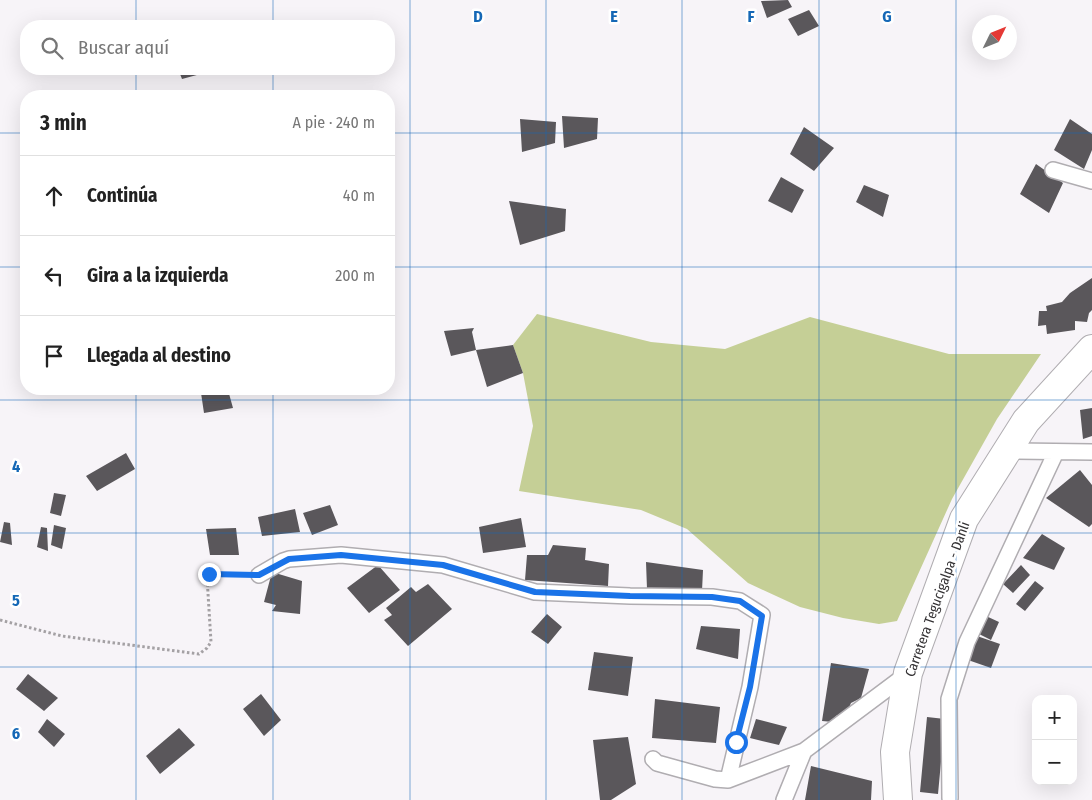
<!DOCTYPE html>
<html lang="es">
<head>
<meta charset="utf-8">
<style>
  body { margin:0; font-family:"Fira Sans Condensed",sans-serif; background:#f2f2f2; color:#222 }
  .controls { position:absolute; right:15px; bottom:15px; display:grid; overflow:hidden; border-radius:10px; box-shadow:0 5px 20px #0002 }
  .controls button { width:45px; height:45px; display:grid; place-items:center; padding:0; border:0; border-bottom:1px solid #e0e0e0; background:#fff; color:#222; font:25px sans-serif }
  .compass { position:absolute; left:972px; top:15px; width:45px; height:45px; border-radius:50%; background:#fff; box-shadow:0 5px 20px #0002; rotate:47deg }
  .stop { position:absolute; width:15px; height:15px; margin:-11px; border:4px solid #1a73e8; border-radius:50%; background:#fff }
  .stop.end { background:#1a73e8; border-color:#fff; box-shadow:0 1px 5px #0008 }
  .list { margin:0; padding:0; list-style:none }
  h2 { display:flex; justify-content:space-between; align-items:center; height:65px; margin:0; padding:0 20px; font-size:21px }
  h2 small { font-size:16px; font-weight:400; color:#767676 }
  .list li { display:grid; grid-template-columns:32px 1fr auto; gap:15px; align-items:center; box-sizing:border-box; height:80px; padding:0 20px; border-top:1px solid #e0e0e0 }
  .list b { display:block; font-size:19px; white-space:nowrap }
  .list em { font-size:16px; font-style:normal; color:#767676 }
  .icon { flex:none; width:28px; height:28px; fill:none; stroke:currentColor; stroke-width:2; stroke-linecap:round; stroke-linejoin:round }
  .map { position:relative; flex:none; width:1092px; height:800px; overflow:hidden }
  .search { position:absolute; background:#fff; box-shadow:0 5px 20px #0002; left:20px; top:20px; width:375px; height:55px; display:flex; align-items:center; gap:12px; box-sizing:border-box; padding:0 18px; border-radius:20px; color:#767676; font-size:19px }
  .panel { position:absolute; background:#fff; box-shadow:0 5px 20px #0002; left:20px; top:90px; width:375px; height:305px; border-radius:20px }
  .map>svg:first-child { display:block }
  .green { fill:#c5cf96 }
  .building { fill:#5a575b }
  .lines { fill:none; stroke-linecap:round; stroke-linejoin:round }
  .street-casing { stroke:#b0adb1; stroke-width:18 }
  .highway-casing { stroke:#b0adb1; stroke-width:30 }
  .path { stroke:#a4a1a4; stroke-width:3; stroke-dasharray:2.5 2.5; stroke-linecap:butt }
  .street { stroke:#fff; stroke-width:15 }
  .highway { stroke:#fff; stroke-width:28 }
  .route { stroke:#1a73e8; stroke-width:6 }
  .grid { fill:none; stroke:#1568b6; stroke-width:1; stroke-opacity:0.55 }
  .labels { text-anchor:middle; stroke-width:5; stroke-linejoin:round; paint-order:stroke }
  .street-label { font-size:14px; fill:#343234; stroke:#fff }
  .grid-label { font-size:16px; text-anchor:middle; font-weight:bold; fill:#1568b6; stroke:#fff; stroke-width:5; stroke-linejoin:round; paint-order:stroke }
</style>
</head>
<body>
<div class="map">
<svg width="1092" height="800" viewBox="0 0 1092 800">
  <rect width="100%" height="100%" fill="#f7f4f8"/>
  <path class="green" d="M537 314 651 342 725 349 810 317 949 354H1041L997 419 952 499 897 621 879 624 843 618 800 607 748 583 687 529 641 510 519 491 533 426 523 373 513 345Z"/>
  <path class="building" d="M788 0 792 7 767 18 761 1Z
    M809 10 819 26 798 36 788 19Z
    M178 69H219L182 79Z
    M562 116 598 118 597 139 564 148Z
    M520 119 556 122 555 143 522 152Z
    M1070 119 1092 134V150L1084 169 1054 150Z
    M804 127 834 148 814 171 790 154Z
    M1036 164 1063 183 1049 213 1020 194Z
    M781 177 804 190 792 213 768 201Z
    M864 185 889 195 883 217 856 202Z
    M509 201 566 209 565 231 520 245Z
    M1092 278V310L1089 313 1087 322 1075 321V330L1047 334 1046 325 1038 326 1039 311H1047L1046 306 1062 302 1070 293Z
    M474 328 472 332 476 350 451 356 444 331Z
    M513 345 523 373 487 387 476 350Z
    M228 390 233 408 204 413 201 393Z
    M1092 408V436L1083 439 1080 410Z
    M126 453 135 469 97 491 86 476Z
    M1080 470 1092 485V524L1089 527 1046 498Z
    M54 493 66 495 61 516 50 513Z
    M330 505 338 525 312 535 303 513Z
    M295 509 300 532 262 536 258 517Z
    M521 518 526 547 483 553 479 527Z
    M4 522 10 523 12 545 0 542Z
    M54 525 66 528 62 549 51 545Z
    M41 527 47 528 48 551 37 547Z
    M236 528 239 555H210L206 529Z
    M1042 534 1065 548 1054 570 1023 558Z
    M553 545 586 548 585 560 609 564 608 586 525 580 527 555H548Z
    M646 562 703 570 702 591 647 589Z
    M378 565 400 590 369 613 347 588Z
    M1021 565 1030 575 1013 593 1003 584Z
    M272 572 302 581 300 614 272 611 276 605 264 602Z
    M1035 581 1044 588 1025 611 1016 604Z
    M428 584 452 609 408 646 384 620 392 615 386 608 411 587 416 592Z
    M547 614 562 627 548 644 531 632Z
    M986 616 999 622 991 640 977 633Z
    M701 626 740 629 738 659 696 649Z
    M977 636 1000 644 991 668 968 660Z
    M594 652 633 657 628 696 588 690Z
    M831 663 869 669 861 698 851 703 848 710 836 716 833 722 822 721Z
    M28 674 58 698 44 711 16 689Z
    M261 694 281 720 264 736 243 709Z
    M655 699 720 707 716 743 652 738Z
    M927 717 945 719 938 794 920 792Z
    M47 719 65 734 54 747 38 732Z
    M756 719 787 727 779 745 750 738Z
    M179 728 195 745 160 774 146 756Z
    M628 737 636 784 611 800H600L593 740Z
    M811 766 872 781 871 800H805Z"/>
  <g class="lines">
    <g class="street-casing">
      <path id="street" d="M1053 170 1092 181
        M1007 451 1092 452
        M259 575 283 561 289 559 341 555 443 565 535 592 630 596 712 597 740 601 762 615 750 687 728 780
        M653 759 657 763 715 779 728 780 804 751 907 674
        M950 798 949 699 967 642 1056 452
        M784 800 804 751"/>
    </g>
    <g class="highway-casing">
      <path id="highway" d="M898 800 895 752 908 673 964 519 1026 421 1092 349"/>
    </g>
    <path class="path" d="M0 620 62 636 199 654 207 648 211 642 207 577 209 574 243 575"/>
    <use href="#street" class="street"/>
    <use href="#highway" class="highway"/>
  </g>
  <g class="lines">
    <path class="route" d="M209 574 259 575 289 559 341 555 443 565 535 592 630 596 712 597 740 601 762 616 750 687 736 742"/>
  </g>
  <path class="grid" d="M136 0V26M273 0V26M410 0V800M546 0V800M682 0V800M819 0V800M956 0V800M136 69V96M273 69V96M0 133H26M389 133H1092M0 267H26M389 267H1092M136 389V800M273 389V800M0 400H1092M0 533H1092M0 667H1092"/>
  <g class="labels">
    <g class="street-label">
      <text transform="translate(937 599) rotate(-70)" y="5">Carretera Tegucigalpa - Danli</text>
    </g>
  </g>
  <g class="grid-label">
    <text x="478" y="22">D</text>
    <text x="614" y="22">E</text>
    <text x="751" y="22">F</text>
    <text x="887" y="22">G</text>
    <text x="16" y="472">4</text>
    <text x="16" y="606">5</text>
    <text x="16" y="739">6</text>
  </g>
</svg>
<div class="controls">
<button>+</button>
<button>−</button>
</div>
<svg class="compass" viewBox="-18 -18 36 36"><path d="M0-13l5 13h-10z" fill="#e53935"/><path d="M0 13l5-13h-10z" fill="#767676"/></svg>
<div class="stop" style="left:736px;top:742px"></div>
<div class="stop end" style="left:209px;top:574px"></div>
<div class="search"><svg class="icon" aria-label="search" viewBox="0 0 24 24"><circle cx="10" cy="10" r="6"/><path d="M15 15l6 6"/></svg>Buscar aquí</div>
<section class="panel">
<h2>3 min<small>A pie · 240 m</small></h2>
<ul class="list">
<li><svg class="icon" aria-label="ahead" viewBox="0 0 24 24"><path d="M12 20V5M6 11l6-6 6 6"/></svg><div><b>Continúa</b></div><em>40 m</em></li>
<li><svg class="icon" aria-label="left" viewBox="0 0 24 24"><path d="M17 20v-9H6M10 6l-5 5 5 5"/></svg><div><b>Gira a la izquierda</b></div><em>200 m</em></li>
<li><svg class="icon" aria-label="arrive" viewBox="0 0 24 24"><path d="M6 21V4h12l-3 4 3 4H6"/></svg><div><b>Llegada al destino</b></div></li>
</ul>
</section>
</div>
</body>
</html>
